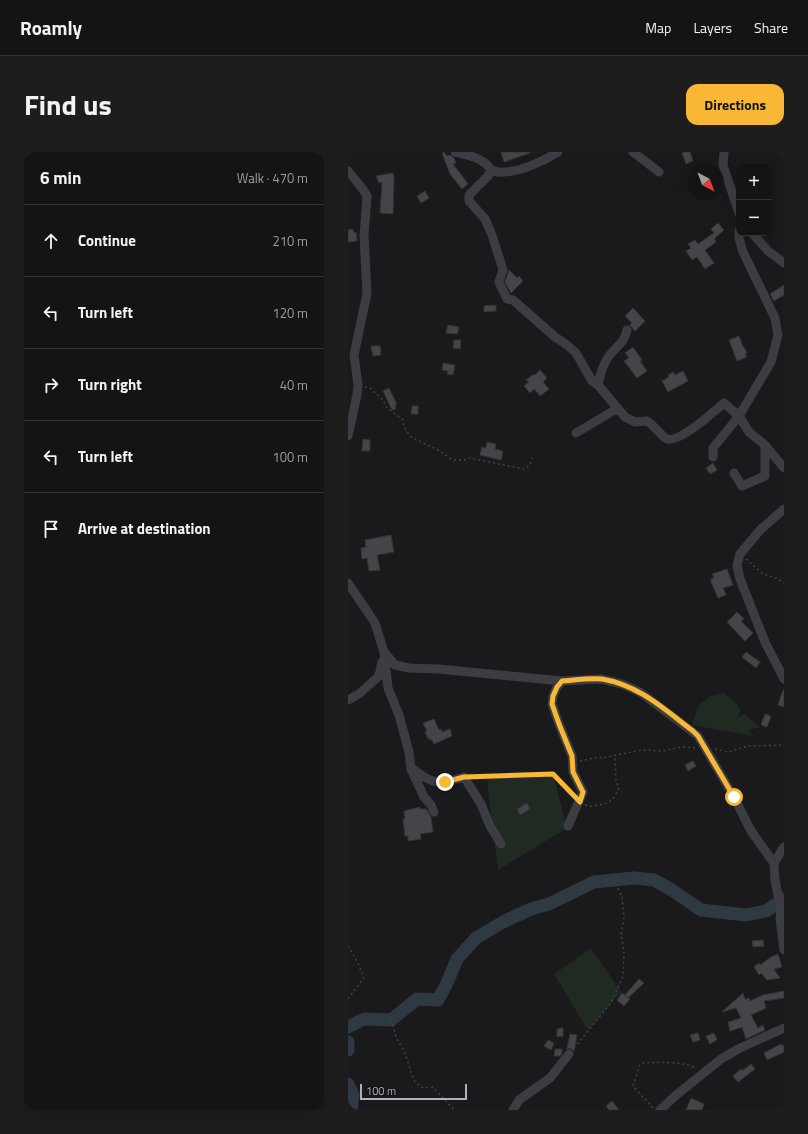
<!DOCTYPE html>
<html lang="en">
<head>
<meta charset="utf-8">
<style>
  body { margin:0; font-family:"Titillium Web",sans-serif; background:#1d1d1e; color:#f1f3f6 }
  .controls { position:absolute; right:12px; top:12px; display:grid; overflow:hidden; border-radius:8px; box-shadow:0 4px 16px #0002 }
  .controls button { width:36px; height:36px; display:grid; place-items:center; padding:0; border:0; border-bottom:1px solid #333334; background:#141415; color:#f1f3f6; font:20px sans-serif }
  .compass { position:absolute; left:340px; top:12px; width:36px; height:36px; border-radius:50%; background:#141415; box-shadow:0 4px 16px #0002; rotate:138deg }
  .scale { position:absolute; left:12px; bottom:10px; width:107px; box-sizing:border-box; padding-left:4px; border:2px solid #acb1bc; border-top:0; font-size:11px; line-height:14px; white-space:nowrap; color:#acb1bc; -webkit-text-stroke:3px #151517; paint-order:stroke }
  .stop { position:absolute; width:12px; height:12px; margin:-9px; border:3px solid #f8b835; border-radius:50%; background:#fff }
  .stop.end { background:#f8b835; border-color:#fff; box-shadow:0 1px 4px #0008 }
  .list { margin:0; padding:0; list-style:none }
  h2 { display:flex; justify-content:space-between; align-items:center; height:52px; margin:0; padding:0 16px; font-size:17px }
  h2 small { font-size:13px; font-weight:400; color:#9d9ea0 }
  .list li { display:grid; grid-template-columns:26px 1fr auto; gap:12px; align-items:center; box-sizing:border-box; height:72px; padding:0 16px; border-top:1px solid #333334 }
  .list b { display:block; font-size:15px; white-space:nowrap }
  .list em { font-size:13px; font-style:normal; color:#9d9ea0 }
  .icon { flex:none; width:22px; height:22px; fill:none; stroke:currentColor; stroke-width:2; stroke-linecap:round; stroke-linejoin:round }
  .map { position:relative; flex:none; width:436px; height:958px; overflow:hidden; border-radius:12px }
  header { display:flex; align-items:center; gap:24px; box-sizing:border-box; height:56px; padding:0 20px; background:#141415; border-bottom:1px solid #333334 }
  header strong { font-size:19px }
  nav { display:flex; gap:22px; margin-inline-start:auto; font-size:14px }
  .intro { display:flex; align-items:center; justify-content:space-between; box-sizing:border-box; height:96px; padding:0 24px }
  h1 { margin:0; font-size:28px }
  .button { padding:10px 18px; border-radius:12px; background:#f8b835; color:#111; font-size:14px; font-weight:700 }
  main { display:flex; gap:24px; padding:0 24px }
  aside { flex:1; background:#141415; border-radius:12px; box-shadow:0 4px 16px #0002 }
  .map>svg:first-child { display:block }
  .green { fill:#212a22 }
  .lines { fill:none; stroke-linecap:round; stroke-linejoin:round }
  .river { stroke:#2f3941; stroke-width:13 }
  .building { fill:#444549; stroke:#343438 }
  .path { stroke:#404348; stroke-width:1.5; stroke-dasharray:2 3; stroke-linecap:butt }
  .minor { stroke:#3c3d43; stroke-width:9 }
  .route { stroke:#f8b835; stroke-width:5 }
</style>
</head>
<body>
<header>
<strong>Roamly</strong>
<nav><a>Map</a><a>Layers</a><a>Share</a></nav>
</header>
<div class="intro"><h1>Find us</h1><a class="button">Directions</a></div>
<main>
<aside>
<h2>6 min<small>Walk · 470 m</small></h2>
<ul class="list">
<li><svg class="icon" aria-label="ahead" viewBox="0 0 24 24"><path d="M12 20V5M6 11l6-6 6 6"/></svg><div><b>Continue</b></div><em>210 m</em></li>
<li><svg class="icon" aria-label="left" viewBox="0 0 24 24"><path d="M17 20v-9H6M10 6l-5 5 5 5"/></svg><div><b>Turn left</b></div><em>120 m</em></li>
<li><svg class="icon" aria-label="right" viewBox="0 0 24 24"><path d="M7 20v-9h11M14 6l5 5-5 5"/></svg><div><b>Turn right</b></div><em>40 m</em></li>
<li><svg class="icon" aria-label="left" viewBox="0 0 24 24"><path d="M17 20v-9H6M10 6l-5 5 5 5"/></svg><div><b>Turn left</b></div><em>100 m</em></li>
<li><svg class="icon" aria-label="arrive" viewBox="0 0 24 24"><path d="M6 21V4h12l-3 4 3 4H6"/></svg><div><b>Arrive at destination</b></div></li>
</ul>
</aside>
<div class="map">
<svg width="436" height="958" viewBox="0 0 436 958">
  <rect width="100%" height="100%" fill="#1a1a1c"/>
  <path class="green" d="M376 541 388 551 393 559 388 567 396 562 412 575 400 578 406 584 344 573 350 554 363 544Z
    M205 622 219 676 150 718 139 627Z
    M243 796 273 840 240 878 206 822Z"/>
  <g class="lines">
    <path class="river" d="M0 875 16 867 43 868 69 847 90 848 99 831 109 807 128 786 155 770 183 757 201 752 246 730 286 726 306 728 324 738 353 758 398 763 418 759 436 747
      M0 890V898
      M0 932 5 943 3 958"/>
  </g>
  <path class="building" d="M96 0 99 4 102 3 106 6 108 11 105 12 120 32 114 37 102 22 94 1Z
    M153 0H182V1L156 10Z
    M337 0H342L345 9 338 12 334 1Z
    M45 21 46 26 45 62 32 61 34 30 31 31 28 24Z
    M77 39 81 46 73 51 69 44Z
    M370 71 376 78 366 87 368 90 357 98 366 111 357 117 349 105 344 108 338 99 343 96 340 92 347 88 350 92 366 81 363 77Z
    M5 77 6 81 8 80 9 89 0 90V78Z
    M161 118 169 126 171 124 175 129 163 141 157 130Z
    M436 133V143L426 149 422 142Z
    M148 153V159L136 160V154Z
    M285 156 297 169 287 179 282 173 284 171 277 164Z
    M100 173 111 175 109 182 98 181Z
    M391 184 395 195H396L399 201 397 202 399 205 389 209 381 188Z
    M106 188H113L112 197 105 196Z
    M23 194H32L33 203 25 204Z
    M285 195 294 208 292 209 299 219 289 226 276 209 281 206 277 201Z
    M95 211 107 213 105 223 99 222 100 219 94 218Z
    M192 218 199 226 195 230 201 237 192 244 186 237 182 241 176 234 181 230 178 228 186 222 187 223Z
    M335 219 340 229 320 240 314 229 321 225 320 223 325 220 327 223Z
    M41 236 49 253H47L48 257 44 258 35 239Z
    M64 254H70V262H63Z
    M15 287 22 288V299H14Z
    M139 290 148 292 147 297 155 299 153 308 132 303 134 295 138 296Z
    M365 311 369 318 362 322 358 316Z
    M43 383 46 400 29 403 32 418 21 419 19 406 14 407 13 396 18 395 17 388Z
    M379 417 385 433 375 436 378 443 370 446 363 430V427L366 426 364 422Z
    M389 460 396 467 393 469 405 481 397 489 379 470Z
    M398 500 412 510 408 516 394 505Z
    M435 538H436V555L430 553Z
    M417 562 423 564 419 575 413 573Z
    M86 567 91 578 93 577 94 580 102 577 104 584 86 592 84 588H82V586L80 587 77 580 79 579 75 571Z
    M345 609 348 614 340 619 337 613Z
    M179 651 182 657 172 663 169 657Z
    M72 655V657H78L83 665 85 680 72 682 73 687 60 689V684H57L55 667H57L56 659Z
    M415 788 416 794 405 795 404 789Z
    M430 802 434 815 426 817 432 826 419 828 413 821 411 823 406 815 411 811 412 813 423 805Z
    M291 827 296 831 280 846 277 843Z
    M436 839V846L416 849 418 856 403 863 410 876 415 873 417 878 398 887 394 875 382 879 380 870 393 866 388 856 374 860 395 841 397 847 401 846 402 849 415 843Z
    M274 841 282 847 276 854 269 848Z
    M215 876V884L209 885V877Z
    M350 881 352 888 345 890 342 883Z
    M366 881 369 888 362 892 358 884Z
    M222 882 229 883 226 899 222 896 219 897Z
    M200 888 206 891 203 898 196 894Z
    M433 892V894L436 893V900L419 908 416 901Z
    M207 897H214V901L212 904H206Z
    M403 912 407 917 390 930 385 924 393 917 394 919Z
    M343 946 356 952 354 958H338Z
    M264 949 271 958H261L258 954Z"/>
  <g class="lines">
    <path class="path" d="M17 235 22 236 35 248 38 255 55 268 56 275 63 285 90 298 105 308H116L121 306 176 317 182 313 184 306
      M398 407 415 422 428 426 436 431
      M367 597 380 600 400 594 436 593
      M232 609 251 605 254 606 294 598 315 599 334 595 348 596
      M126 625 205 622 225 643
      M237 653C242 655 245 654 250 653 263 651 265 648 271 636L268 629 267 603
      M0 794 10 811 16 826 0 847
      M43 868 49 887 57 901 66 929 75 936 85 935 106 958
      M226 896 263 851 275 824 276 800 273 782 276 766 274 745 268 732
      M305 956 285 934 291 914 295 911C307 910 339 909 348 917"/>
    <path class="minor" d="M107 0C120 3 136 6 143 18L140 24 121 43V49L137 67 144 83 155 118 151 130 159 147 165 148 207 185 219 193 228 201 244 229 250 233
      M285 0 311 20
      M376 0 375 13 391 61
      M143 18C147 19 151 21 155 20 172 20 196 9 210 0
      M0 19 14 36 19 44 16 84 19 141 6 203 10 233 9 243 0 284
      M404 81 420 99 436 111
      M279 178C277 190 268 195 261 204 255 212 252 223 250 233L277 265 287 270 299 269 303 272 317 286C329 294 365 260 376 251L391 264 401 280 417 293 436 316
      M228 281 270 256
      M365 305V296L391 264 423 210 430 183 427 166 395 100 391 86V79
      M386 321 394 334 417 324V293
      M436 357 412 378 392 402 389 413 392 427 417 490 436 527
      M0 431 27 471 36 500 40 536 51 563 61 600 63 617 76 645 83 653 86 660
      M36 500 47 513 61 516 91 517 214 529 253 527 274 532 292 540 350 584 386 645 403 679 426 711 427 728 433 758 432 767 436 798
      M214 529 209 535 205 544 204 552 211 572 224 604 225 620 235 640 220 674
      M0 548 11 542 31 524 34 510
      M65 617C86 634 92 632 116 625L133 652 142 674 153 692
      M426 711 436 695
      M165 958 171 948 202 926 221 902
      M312 958 327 944 373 907 390 897 436 876"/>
  </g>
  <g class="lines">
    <path class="route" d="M97 630 116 625 205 622 232 650 235 640 225 620 224 604 211 572 204 552 205 544 209 535 214 529C227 528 242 526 254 527 291 533 317 558 345 579L350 584 386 645"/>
  </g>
</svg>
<div class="controls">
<button>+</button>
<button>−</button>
</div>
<svg class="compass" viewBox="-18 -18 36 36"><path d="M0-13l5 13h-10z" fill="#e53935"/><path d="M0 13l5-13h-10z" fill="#9d9ea0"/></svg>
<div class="scale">100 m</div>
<div class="stop" style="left:386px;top:645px"></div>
<div class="stop end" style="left:97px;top:630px"></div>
</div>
</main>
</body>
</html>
